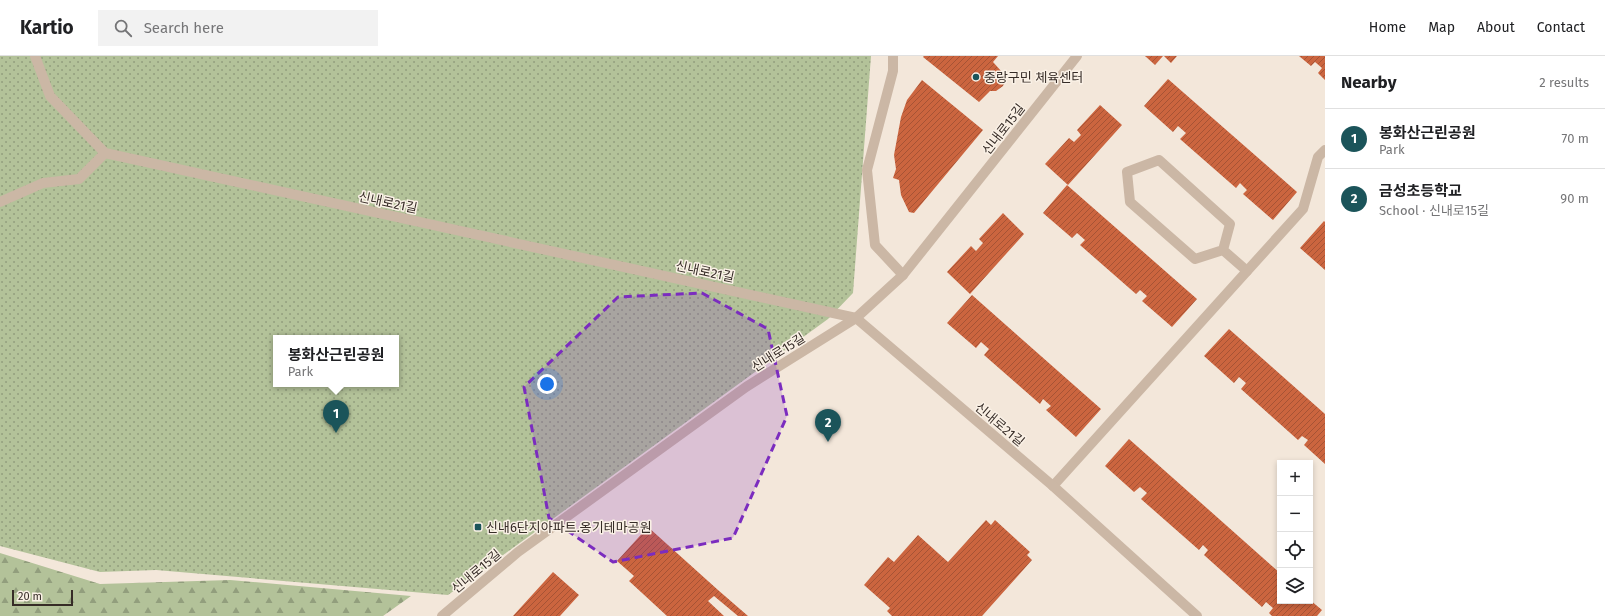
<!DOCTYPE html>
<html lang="en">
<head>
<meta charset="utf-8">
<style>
  body { margin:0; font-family:"Fira Sans","Noto Sans KR",sans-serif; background:#f2f2f2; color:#202124 }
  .controls { position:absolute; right:12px; bottom:12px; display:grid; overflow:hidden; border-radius:0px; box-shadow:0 2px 6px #0003 }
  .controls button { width:36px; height:36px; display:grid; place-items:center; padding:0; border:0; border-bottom:1px solid #e0e0e0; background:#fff; color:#202124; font:20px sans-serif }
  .scale { position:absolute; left:12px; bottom:10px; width:61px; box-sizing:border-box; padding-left:4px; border:2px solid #362c27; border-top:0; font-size:11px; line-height:14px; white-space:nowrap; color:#362c27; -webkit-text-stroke:3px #faf1e6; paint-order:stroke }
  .you { position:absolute; left:547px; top:328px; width:14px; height:14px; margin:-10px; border:3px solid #fff; border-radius:50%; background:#1a73e8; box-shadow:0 0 0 6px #1a73e833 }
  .badge { display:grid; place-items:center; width:26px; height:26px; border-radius:50%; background:#1b545a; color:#fff; font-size:13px; font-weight:700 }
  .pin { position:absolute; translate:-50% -33px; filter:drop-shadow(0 1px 2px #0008) }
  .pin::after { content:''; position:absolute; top:21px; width:14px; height:12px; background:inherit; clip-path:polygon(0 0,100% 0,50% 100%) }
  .popup { position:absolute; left:273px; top:279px; width:126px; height:52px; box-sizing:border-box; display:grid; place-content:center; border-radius:0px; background:#fff; filter:drop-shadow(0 1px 3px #0005); font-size:13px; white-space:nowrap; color:#757577 }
  .popup b { font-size:15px; color:#202124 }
  .popup::after { content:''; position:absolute; left:50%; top:100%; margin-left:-8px; border:8px solid transparent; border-top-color:#fff }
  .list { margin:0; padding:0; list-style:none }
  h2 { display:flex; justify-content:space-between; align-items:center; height:52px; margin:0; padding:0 16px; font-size:17px }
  h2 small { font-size:13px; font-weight:400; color:#757577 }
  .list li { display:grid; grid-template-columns:26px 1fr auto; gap:12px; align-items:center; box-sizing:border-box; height:60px; padding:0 16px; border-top:1px solid #e0e0e0 }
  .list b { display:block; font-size:15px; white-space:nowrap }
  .list p { margin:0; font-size:13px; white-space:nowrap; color:#757577 }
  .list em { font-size:13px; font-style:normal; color:#757577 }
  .icon { flex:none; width:22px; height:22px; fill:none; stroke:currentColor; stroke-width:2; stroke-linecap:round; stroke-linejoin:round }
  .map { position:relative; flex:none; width:1325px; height:560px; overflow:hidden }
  header { display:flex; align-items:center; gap:24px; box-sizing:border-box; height:56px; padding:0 20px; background:#fff; border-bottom:1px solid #e0e0e0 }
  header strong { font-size:19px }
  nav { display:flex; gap:22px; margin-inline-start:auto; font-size:14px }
  .search { width:280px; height:36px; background:#f2f2f2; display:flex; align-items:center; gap:10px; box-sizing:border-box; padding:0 14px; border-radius:0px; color:#757577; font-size:15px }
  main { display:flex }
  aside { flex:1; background:#fff }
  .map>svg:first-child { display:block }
  .grass { fill:url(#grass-dots); fill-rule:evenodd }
  .forest { fill:url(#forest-firs) }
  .building { fill:url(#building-hatch) }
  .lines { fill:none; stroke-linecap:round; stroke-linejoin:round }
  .service { stroke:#cbb7a5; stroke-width:10 }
  .minor { stroke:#cbb7a5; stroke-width:10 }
  .tertiary { stroke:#cbb7a5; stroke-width:10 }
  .marked { fill:#7b2cbf; fill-opacity:0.2; stroke:#7b2cbf; stroke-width:3; stroke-dasharray:8 5; stroke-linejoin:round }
  .poi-dot { fill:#1b545a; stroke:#faf1e6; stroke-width:1.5 }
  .labels { text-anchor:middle; stroke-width:3; stroke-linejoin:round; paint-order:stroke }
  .poi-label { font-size:13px; fill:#362c27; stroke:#faf1e6; text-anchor:start }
  .street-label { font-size:13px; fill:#362c27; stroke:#faf1e6 }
</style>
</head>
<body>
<header>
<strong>Kartio</strong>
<div class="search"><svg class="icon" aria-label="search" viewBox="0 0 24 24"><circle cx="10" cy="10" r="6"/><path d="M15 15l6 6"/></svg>Search here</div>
<nav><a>Home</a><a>Map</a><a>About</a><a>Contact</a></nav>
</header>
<main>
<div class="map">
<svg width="1325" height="560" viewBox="0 0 1325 560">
  <defs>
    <pattern id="grass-dots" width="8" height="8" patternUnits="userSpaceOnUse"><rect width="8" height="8" fill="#b3c299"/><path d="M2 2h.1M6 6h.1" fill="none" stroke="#929e7d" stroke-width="1.8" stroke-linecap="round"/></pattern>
    <pattern id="forest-firs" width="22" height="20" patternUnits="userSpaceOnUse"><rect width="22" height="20" fill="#b3c299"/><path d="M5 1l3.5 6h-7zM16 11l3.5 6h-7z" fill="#929e7d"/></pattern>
    <pattern id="building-hatch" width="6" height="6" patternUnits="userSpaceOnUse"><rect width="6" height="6" fill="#cb653f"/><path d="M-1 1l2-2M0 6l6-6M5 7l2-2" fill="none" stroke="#a65335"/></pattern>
  </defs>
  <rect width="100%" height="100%" fill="#f3e7da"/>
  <path class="grass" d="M0 0H871L853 237 828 263 448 539 156 514 100 516 0 490ZM276 282H396V328H276Z"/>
  <path class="forest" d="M0 497 100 528 230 524 411 540 383 560H0Z"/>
  <path class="building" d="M924 0H998L993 6 1002 16 1005 25 1003 30 996 35H990L979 46 923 1Z
    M1145 0H1163L1155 9Z
    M1164 0H1177L1171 7Z
    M1299 0H1325V24L1318 17 1322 12 1315 6 1311 10Z
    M1168 23 1297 136 1273 164 1243 138 1247 134 1240 127 1236 132 1180 83 1186 77 1178 70 1173 76 1144 50Z
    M922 24 983 74 914 157 909 156 901 139 899 124 893 122 896 113 894 99 901 61 907 44Z
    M1100 49 1122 69 1068 129 1045 108 1069 82 1074 86 1081 79 1077 74Z
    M1067 129 1197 243 1172 271 1142 245 1147 240 1140 234 1136 238 1080 189 1085 184 1077 177 1072 182 1043 157Z
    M1003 157 1024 178 970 238 947 216 971 190 976 195 983 187 979 183Z
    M1324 165 1325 166V214L1300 192Z
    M972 239 1101 353 1076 381 1046 354 1051 350 1043 343 1040 348 984 299 989 293 981 286 976 292 947 267Z
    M1229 273 1325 358V408L1304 389 1308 384 1302 380 1298 384 1241 333 1246 327 1239 321 1234 327 1204 300Z
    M1129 383 1280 517V545L1310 544 1322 554 1317 560H1272L1269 557 1273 552 1266 546 1262 551 1204 499 1208 494 1203 489 1199 494 1141 443 1147 437 1140 431 1134 436 1105 410Z
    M986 464 991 469 995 464 1030 496 1027 499 1032 504 982 560H892L887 555 890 552 864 529 888 501 894 506 918 479 948 506Z
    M648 471 718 534 748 560H738L714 540 708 545 724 560H667L629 525 634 520 617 505Z
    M553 516 579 539 560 560H513Z"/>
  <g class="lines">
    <path class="service" d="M1223 194 1195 203 1130 146 1127 116 1159 104 1230 168 1223 194 1247 215"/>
    <path class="minor" d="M35 0 50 40 105 97
      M893 0V15L867 114 875 189 903 219
      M105 97 856 262
      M0 146 43 127 79 123 105 97
      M1053 430 1303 153 1318 101 1325 94"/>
    <path class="tertiary" d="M856 262 1053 430 1197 560
      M442 560 518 496 746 331 856 262 903 219 1077 0"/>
  </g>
  <path class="marked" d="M702 237 768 273 787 360 733 482 613 506 549 462 524 331 618 241Z"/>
  <g class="poi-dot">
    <circle cx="976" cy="21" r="4"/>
    <rect x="474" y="467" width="8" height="8" rx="2"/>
  </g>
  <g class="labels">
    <g class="poi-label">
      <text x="984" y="26">중랑구민 체육센터</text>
      <text x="486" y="476">신내6단지아파트.옹기테마공원</text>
    </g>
    <g class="street-label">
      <text transform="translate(1003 73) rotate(-52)" y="5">신내로15길</text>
      <text transform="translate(388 146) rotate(12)" y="5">신내로21길</text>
      <text transform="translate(705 215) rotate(12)" y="5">신내로21길</text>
      <text transform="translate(778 296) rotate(-32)" y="5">신내로15길</text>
      <text transform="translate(1000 368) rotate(40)" y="5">신내로21길</text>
      <text transform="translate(476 515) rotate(-40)" y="5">신내로15길</text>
    </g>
  </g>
</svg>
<div class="controls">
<button>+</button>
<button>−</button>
<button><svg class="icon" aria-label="locate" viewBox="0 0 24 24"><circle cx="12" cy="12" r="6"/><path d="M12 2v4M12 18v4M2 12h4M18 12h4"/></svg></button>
<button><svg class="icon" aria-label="layers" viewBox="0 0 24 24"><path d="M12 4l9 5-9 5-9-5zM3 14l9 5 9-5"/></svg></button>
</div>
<div class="scale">20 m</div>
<div class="you"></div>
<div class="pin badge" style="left:336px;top:377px">1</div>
<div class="popup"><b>봉화산근린공원</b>Park</div>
<div class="pin badge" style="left:828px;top:386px">2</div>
</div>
<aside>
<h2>Nearby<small>2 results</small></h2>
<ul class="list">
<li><span class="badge">1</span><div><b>봉화산근린공원</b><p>Park</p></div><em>70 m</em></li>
<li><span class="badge">2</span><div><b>금성초등학교</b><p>School · 신내로15길</p></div><em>90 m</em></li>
</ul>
</aside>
</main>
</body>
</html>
